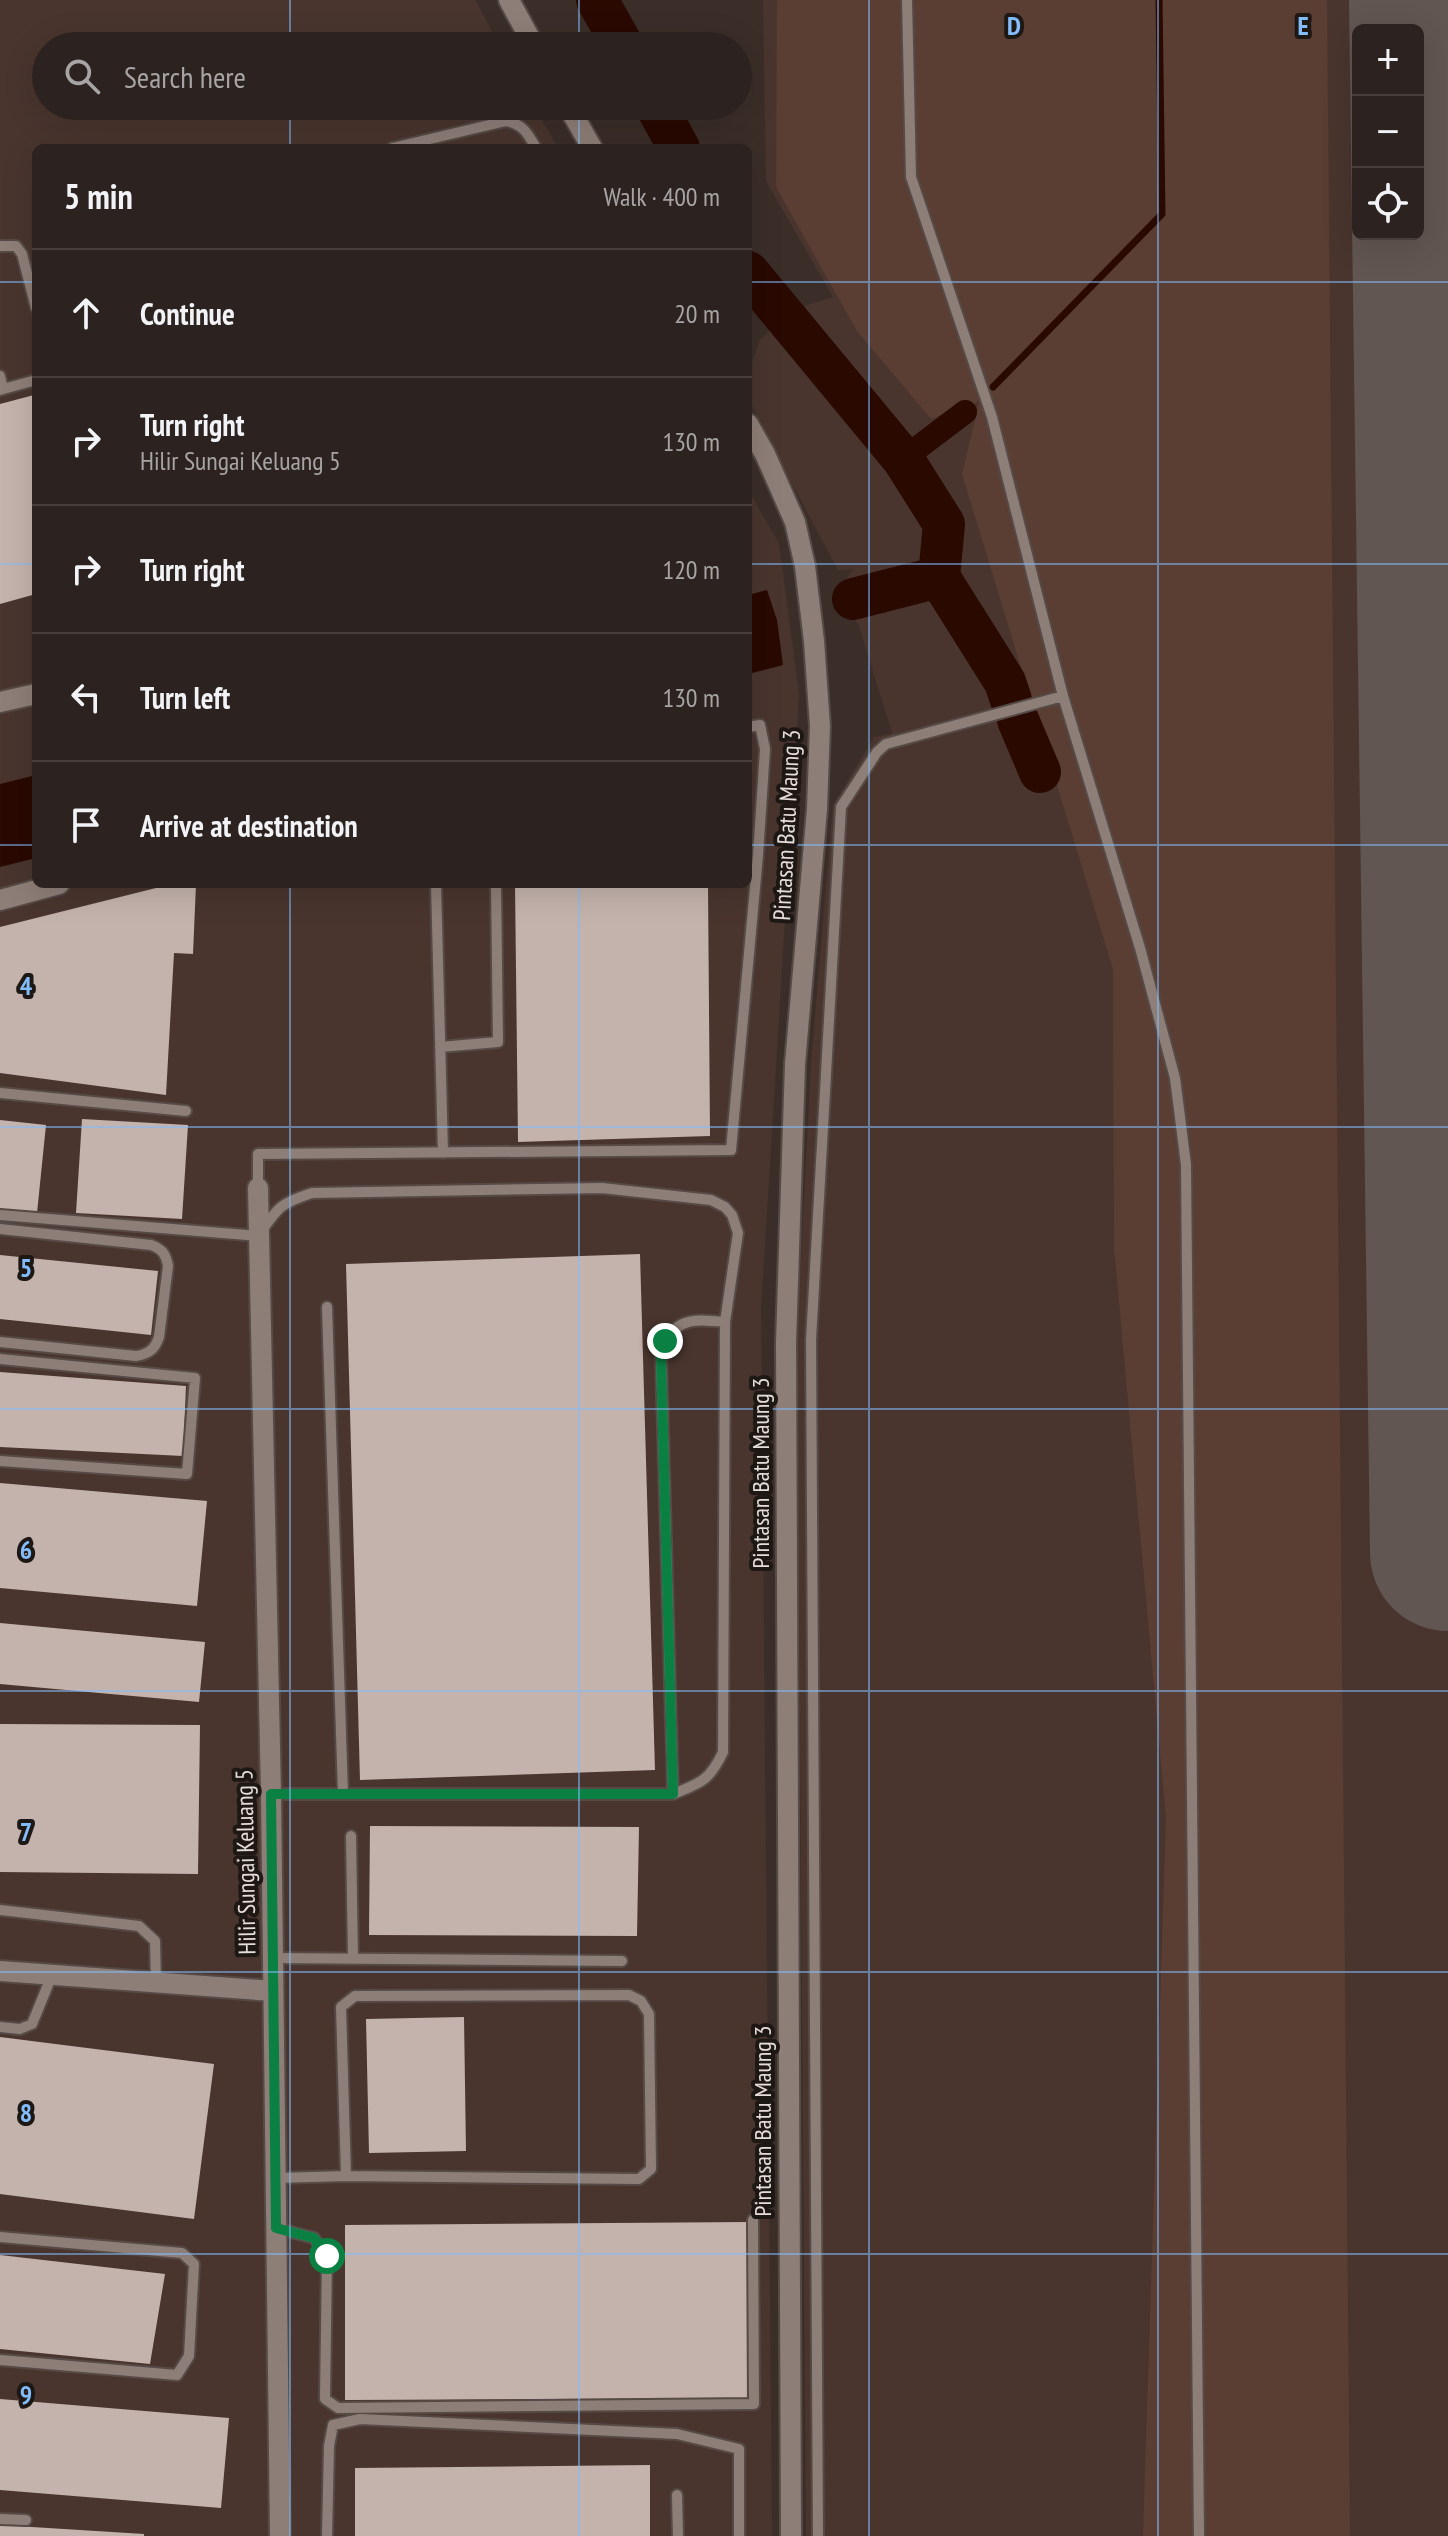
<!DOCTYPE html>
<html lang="en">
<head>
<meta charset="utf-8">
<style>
  body { margin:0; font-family:"PT Sans Narrow",sans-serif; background:#342a28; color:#f1f3f6 }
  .controls { position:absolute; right:24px; top:24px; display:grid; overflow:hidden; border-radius:12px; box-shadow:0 8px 32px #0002 }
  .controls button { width:72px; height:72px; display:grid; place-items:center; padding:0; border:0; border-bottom:2px solid #483f3d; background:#2c221f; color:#f1f3f6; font:40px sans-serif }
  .stop { position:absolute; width:24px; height:24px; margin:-18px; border:6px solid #0b8043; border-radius:50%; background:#fff }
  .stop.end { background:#0b8043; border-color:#fff; box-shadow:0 2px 8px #0008 }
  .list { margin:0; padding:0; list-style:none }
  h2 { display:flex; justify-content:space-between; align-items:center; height:104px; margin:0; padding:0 32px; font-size:34px }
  h2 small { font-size:26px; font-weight:400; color:#a6a4a4 }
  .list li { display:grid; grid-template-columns:52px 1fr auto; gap:24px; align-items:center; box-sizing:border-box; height:128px; padding:0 32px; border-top:2px solid #483f3d }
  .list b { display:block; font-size:30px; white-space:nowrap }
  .list p { margin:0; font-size:26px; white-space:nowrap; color:#a6a4a4 }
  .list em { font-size:26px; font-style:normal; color:#a6a4a4 }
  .icon { flex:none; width:44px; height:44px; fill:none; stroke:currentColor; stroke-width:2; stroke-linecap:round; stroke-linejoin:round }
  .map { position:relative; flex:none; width:1448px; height:2536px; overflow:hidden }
  .search { position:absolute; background:#2c221f; box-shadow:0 8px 32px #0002; left:32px; top:32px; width:720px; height:88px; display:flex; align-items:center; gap:20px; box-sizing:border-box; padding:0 28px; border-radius:44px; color:#a6a4a4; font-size:30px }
  .panel { position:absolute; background:#2c221f; box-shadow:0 8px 32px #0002; left:32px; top:144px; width:720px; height:744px; border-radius:12px }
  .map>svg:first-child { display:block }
  .built { fill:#49352e; fill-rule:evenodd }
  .green { fill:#5b3e33 }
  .water { fill:#290900 }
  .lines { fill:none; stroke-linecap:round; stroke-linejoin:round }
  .stream { stroke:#290900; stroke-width:7 }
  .canal { stroke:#290900; stroke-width:24 }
  .river { stroke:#290900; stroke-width:42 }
  .runway { stroke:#625652; stroke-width:156 }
  .building { fill:#c4b3ac }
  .service-casing { stroke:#554a45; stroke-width:14 }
  .minor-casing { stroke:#554a45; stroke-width:24 }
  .tertiary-casing { stroke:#554a45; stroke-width:24 }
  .service { stroke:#8e7e78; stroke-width:10 }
  .minor { stroke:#8e7e78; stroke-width:20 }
  .tertiary { stroke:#8e7e78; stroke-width:20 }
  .route { stroke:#0b8043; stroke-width:10 }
  .grid { fill:none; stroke:#83bcfb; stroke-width:2; stroke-opacity:0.55 }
  .labels { text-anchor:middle; stroke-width:8; stroke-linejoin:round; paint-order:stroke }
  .street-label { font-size:24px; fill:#e6ddda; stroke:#1e1815 }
  .grid-label { font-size:26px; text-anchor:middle; font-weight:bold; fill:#83bcfb; stroke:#1e1815; stroke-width:8; stroke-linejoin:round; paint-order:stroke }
</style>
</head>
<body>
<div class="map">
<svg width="1448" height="2536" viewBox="0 0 1448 2536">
  <rect width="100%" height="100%" fill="#3b2e29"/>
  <path class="built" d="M0 0H475L500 46H46V106H534L558 148H36V884H748V489L779 544 799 694 761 1308 772 2536H0Z
    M763 0H1448V2536H806L797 1338 811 1063 833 805 874 737 892 733 859 626 838 591 853 569 838 570 762 428 748 396V376L759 341 789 311 833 297 766 181ZM1358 30H1418V234H1358Z"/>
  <path class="green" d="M777 0H1327L1350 2536H1143L1166 1818 1114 1247 1113 969 962 474 980 399 965 412H948L931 419 857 331 776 187Z"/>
  <path class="water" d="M767 590 777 620 783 665 748 674V595Z
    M36 775V858L0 867V784Z"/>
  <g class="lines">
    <path class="stream" d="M993 387 1162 214 1159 0"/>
    <path class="canal" d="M903 459 965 412"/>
    <path class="river" d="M597 0 623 46
      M656 106 679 148
      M748 272 903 459 944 524 939 577 1005 682 1011 700
      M853 599 939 577
      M1018 720 1040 772"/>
    <path class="runway" d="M1427 0 1448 1553"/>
  </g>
  <path class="building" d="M34 395 36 594 0 604V404Z
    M172 884H196L193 954 174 953 166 1095 0 1073V927Z
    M515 884H708L710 1136 518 1142Z
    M82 1119 188 1125 182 1219 76 1213Z
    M0 1120 46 1125 37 1213 0 1209Z
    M640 1254 655 1770 360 1780 346 1264Z
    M0 1255 158 1271 151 1335 0 1319Z
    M0 1372 186 1386 183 1456 0 1447Z
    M0 1483 207 1501 197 1606 0 1588Z
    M0 1623 205 1642 199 1702 0 1684Z
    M0 1724 200 1725 198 1874 0 1872Z
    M370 1826 639 1827 637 1936 369 1935Z
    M464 2017 466 2151 369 2153 366 2019Z
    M0 2037 214 2064 194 2219 0 2194Z
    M749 2222V2398L345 2400V2225Z
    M0 2255 165 2274 150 2364 0 2349Z
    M0 2399 229 2418 221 2508 0 2490Z
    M650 2465V2536H355V2468Z
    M0 2525 144 2534V2536H0Z"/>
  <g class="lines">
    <g class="service-casing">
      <path id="service" d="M907 0 911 177 992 417 1063 696 1140 948 1175 1078 1186 1165 1199 2536
        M392 148 506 121C523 124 528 134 536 148
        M0 246H16L22 254 36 308
        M0 376 3 389
        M0 390 36 380
        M436 884 443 1153
        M440 1047 498 1042 496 884
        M0 1093 186 1111
        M258 1188V1154L731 1150 758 855 765 749 760 725 748 727
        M0 1215 258 1236C278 1208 278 1204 312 1193L602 1188 711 1200 725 1207 732 1215 738 1233 725 1322 723 1752C710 1780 701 1783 673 1794H271
        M0 1229 151 1245C162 1249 166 1254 168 1266L159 1337C155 1349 149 1354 136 1356L0 1342
        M327 1307 343 1794
        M0 1359 195 1378 187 1474 0 1461
        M673 1794 661 1358C671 1319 688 1318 725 1322
        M351 1836 353 1959
        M0 1910 139 1926 155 1941 156 1983
        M273 1958 622 1961
        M0 2027 20 2029 32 2024 52 1975
        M276 2178 346 2176 341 2007 355 1996 629 1995 641 2001 649 2014 651 2169 639 2179 346 2176
        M276 2228 314 2238 327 2256 325 2399 338 2408 754 2404 753 2220
        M0 2237 182 2253 194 2264 189 2356 177 2375 0 2360
        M677 2495 678 2536
        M0 2519 26 2520
        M327 2536 329 2446 333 2425 360 2419 677 2434 739 2449V2536
        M818 2536 811 1340 841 807 877 752 886 744 1063 696"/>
    </g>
    <g class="minor-casing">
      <path id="minor" d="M0 702 36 694
        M0 900 59 884
        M258 1188 271 1794 280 2536
        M0 1971 273 1991"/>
    </g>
    <g class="tertiary-casing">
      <path id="tertiary" d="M509 0 534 46
        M568 106 592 148
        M748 424 765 454 795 522 805 566 814 641 820 726 817 809 795 1064 786 1343 791 2536"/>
    </g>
    <use href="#service" class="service"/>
    <use href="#minor" class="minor"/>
    <use href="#tertiary" class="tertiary"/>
  </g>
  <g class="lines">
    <path class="route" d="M327 2256 314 2238 276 2228 271 1794H673L661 1358 665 1341"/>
  </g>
  <path class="grid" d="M290 0V46M579 0V46M869 0V2536M1158 0V2536M290 106V148M579 106V148M0 282H36M748 282H1448M0 564H36M748 564H1448M0 845H36M748 845H1448M290 884V2536M579 884V2536M0 1127H1448M0 1409H1448M0 1691H1448M0 1972H1448M0 2254H1448"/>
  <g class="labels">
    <g class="street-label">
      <text transform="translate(787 825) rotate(-87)" y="8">Pintasan Batu Maung 3</text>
      <text transform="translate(761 1473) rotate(-90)" y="8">Pintasan Batu Maung 3</text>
      <text transform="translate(246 1862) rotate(-91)" y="8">Hilir Sungai Keluang 5</text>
      <text transform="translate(763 2121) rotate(-90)" y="8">Pintasan Batu Maung 3</text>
    </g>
  </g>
  <g class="grid-label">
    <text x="1014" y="35">D</text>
    <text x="1303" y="35">E</text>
    <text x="26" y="995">4</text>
    <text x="26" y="1277">5</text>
    <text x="26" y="1559">6</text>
    <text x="26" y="1841">7</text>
    <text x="26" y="2122">8</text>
    <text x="26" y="2404">9</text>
  </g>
</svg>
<div class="controls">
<button>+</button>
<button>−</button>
<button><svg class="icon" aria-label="locate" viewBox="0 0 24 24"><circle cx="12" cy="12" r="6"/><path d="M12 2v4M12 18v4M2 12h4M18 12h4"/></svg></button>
</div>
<div class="stop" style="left:327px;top:2256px"></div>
<div class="stop end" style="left:665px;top:1341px"></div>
<div class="search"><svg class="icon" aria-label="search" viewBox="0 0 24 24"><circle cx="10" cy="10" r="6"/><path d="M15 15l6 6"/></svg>Search here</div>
<section class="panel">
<h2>5 min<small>Walk · 400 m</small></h2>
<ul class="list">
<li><svg class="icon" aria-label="ahead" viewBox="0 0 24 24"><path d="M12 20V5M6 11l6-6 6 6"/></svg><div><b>Continue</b></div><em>20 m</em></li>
<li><svg class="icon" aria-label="right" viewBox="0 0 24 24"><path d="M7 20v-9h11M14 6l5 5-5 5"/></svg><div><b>Turn right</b><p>Hilir Sungai Keluang 5</p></div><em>130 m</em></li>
<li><svg class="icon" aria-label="right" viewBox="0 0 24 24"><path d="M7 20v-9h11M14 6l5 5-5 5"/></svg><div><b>Turn right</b></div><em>120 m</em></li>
<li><svg class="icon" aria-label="left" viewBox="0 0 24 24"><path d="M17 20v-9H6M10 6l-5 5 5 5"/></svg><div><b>Turn left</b></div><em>130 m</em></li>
<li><svg class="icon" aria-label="arrive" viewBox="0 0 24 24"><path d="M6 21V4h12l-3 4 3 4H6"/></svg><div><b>Arrive at destination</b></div></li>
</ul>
</section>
</div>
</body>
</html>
